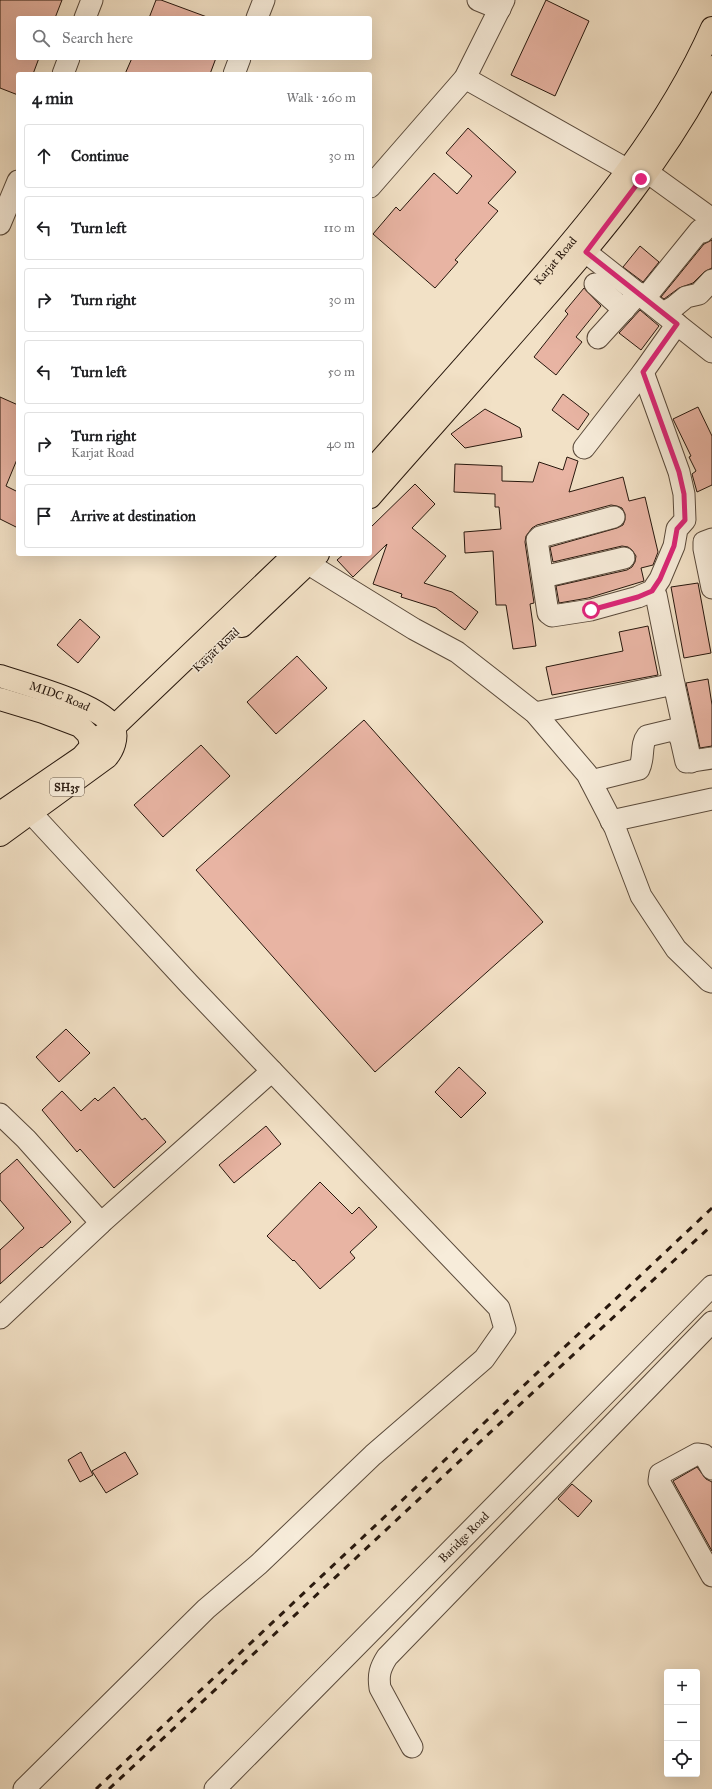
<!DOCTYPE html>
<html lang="en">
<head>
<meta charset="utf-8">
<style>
  body { margin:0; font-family:"IM FELL Great Primer",serif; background:#f2f2f2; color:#202124 }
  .controls { position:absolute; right:12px; bottom:12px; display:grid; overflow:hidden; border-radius:4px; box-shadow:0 4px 16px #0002 }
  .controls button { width:36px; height:36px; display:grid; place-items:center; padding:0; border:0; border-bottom:1px solid #e0e0e0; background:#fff; color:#202124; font:20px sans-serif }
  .stop { position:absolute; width:12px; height:12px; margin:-9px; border:3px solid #db2777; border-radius:50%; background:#fff }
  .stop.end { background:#db2777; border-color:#fff; box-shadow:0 1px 4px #0008 }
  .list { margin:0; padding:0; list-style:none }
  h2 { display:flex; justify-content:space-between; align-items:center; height:52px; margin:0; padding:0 16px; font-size:17px }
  h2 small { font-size:13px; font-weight:400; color:#757577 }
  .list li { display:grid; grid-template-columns:26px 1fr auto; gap:12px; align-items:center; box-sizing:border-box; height:64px; margin:0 8px 8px; padding:0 8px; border:1px solid #e0e0e0; border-radius:4px }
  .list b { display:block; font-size:15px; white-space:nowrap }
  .list p { margin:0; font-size:13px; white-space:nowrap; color:#757577 }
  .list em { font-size:13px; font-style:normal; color:#757577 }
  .icon { flex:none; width:22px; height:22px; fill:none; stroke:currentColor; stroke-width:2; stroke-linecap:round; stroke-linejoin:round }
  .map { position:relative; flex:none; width:712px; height:1789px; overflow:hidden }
  .search { position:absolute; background:#fff; box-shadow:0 4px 16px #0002; left:16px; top:16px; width:356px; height:44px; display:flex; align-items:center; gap:10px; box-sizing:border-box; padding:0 14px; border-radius:4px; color:#757577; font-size:15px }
  .panel { position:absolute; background:#fff; box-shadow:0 4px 16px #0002; left:16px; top:72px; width:356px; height:484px; border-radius:4px }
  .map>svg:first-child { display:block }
  .building { fill:#e8b4a3; stroke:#27170d }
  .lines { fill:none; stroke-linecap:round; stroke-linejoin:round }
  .minor-casing { stroke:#5a4a3b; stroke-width:23 }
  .major-casing { stroke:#27170d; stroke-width:24 }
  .minor { stroke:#f7ecda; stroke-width:21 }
  .major { stroke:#f2e1c6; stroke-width:22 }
  .rail { stroke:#27170d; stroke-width:3; stroke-dasharray:7 7; stroke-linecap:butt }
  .route { stroke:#db2777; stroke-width:5 }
  .labels { text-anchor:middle; stroke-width:3; stroke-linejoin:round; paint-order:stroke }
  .shield { fill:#f7ecda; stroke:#65574a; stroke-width:1 }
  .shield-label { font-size:11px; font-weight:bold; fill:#27170d }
  .street-label { font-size:12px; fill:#27170d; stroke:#f7ecda }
</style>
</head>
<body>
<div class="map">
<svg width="712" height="1789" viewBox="0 0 712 1789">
  <rect width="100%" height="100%" fill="#f2e1c6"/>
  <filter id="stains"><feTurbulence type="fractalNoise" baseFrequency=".005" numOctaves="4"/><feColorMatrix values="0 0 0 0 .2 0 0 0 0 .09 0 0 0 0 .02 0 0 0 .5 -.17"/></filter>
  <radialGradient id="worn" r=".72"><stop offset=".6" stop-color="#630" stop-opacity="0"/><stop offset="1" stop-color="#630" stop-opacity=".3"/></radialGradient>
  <path class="building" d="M0 0H62L55 18H18V58H39L33 74H18V95L0 88Z
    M156 0H161L207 17 206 18H149Z
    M546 0 589 21 555 96 511 75Z
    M132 58H216L210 74H125Z
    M468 128 516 172 488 203 498 211 455 260 458 262 435 288 373 234 396 207 400 211 434 173 457 194 472 176 446 153Z
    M712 240V268L704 272 693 283 679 288 664 299 661 297 704 244Z
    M640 246 659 262 643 282 623 267Z
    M584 288 601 306 576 337 582 342 556 375 534 357 568 314 565 311Z
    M640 310 659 326 641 350 619 333Z
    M563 394 589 414 578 430 552 410Z
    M0 397 18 405V457L6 486 18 492V528L0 519Z
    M698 407 712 436V485L697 492 692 474 696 471 689 457 691 456 673 419Z
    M485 409 520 428 522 437 465 448 451 434Z
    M567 457 578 461 569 492 623 477 629 501 645 497 658 552 653 565 641 568 644 581 588 598 559 603 556 586 627 570 632 567 635 562 636 556 632 550 628 547 622 546 553 562 550 547 617 528 623 525 625 520V514L622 508 617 506 611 505 537 525 532 528 526 536 525 542 534 603 530 604 536 646 513 649 506 605H496L493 551 465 553 464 532 501 529 499 507H495V494L454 492 455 464 502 466V481L533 482 539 462 563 470Z
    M415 484 435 504 412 528 446 556 424 583 452 592 478 612 465 630 436 608 401 597 402 594 373 584 387 544 353 577 337 560 344 554H370V528Z
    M698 583 711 653 684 658 671 587Z
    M80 619 100 637 78 663 57 645Z
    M648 626 658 675 552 695 546 667 623 651 619 632Z
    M297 656 327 688 276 734 247 702Z
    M708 679 712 705V746L700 748 686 683Z
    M364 720 543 922 375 1072 196 870Z
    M201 745 230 776 163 837 134 805Z
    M66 1029 90 1053 59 1082 36 1057Z
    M459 1067 486 1093 461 1118 435 1092Z
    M114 1087 142 1120 145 1118 166 1142 114 1188 80 1149 77 1152 42 1110 62 1091 81 1111 95 1098 98 1101Z
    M266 1126 281 1144 234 1183 219 1165Z
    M17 1159 71 1222 42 1248 41 1247 0 1284V1250L24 1228 0 1200V1174Z
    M320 1182 352 1214 359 1207 377 1227 350 1252 355 1258 320 1289 294 1260 293 1261 267 1236Z
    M81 1452 93 1475 80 1482 68 1460Z
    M125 1452 138 1474 106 1493 92 1471Z
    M697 1467 706 1479 712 1482V1551L673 1481Z
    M572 1484 592 1501 578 1517 558 1499Z"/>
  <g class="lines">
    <g class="minor-casing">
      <g id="minor">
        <path d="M478 0 500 9"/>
        <path d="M85 18 92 0"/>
        <path d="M257 18 264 0"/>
        <path d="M63 74 69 58"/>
        <path d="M234 74 240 58"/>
        <path d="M465 78 628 170 641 179"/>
        <path d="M647 172 712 219"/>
        <path d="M370 187 465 78 504 0"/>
        <path d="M0 224 18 181"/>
        <path d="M573 242 712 352"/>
        <path d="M595 284 624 310"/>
        <path d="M645 298 700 230 703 232"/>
        <path d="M663 313 675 306 686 297 699 294 712 280"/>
        <path d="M598 338 639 293"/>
        <path d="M584 448 643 372 677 324"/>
        <path d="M614 517 540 537 537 540 548 613 552 616 591 610 638 597 652 591 660 579 674 546 677 529 685 520 684 494 679 472 643 372"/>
        <path d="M712 539 704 542V549L712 588"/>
        <path d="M294 555 414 629 457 652 535 713 587 774 615 828 641 896 676 949 709 981 712 982"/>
        <path d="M543 577 624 558"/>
        <path d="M656 595 674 684"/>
        <path d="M535 713 674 684 691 762"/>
        <path d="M591 781 639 769C645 757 640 745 647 736L672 730 677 731 681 740 686 762 712 758"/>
        <path d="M611 821 712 799"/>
        <path d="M0 1114 26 1139 101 1223"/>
        <path d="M0 1318 101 1223 272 1071 190 985 19 800"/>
        <path d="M712 1469 704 1455 697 1454 660 1474 659 1481 712 1576"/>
        <path d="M412 1747 380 1688C378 1675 380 1668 387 1657L712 1322"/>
        <path d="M24 1789 206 1609 259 1564 373 1455 484 1359 505 1329 499 1308 272 1071"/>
        <path id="s1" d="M215 1789 712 1286"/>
      </g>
    </g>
    <g class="major-casing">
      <g id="major">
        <path id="s2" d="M370 472C422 413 475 355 526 295 597 213 668 128 712 28"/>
        <path d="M370 497C426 433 483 370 538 306 603 232 667 155 712 67"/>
        <path d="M242 626 318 554"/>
        <path id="s3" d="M0 676C24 684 104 705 114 728 118 738 113 750 107 757L0 835"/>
        <path d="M0 699 43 712 80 726 88 734 91 743"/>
        <path d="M0 813 82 757 89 749 91 743 114 727 295 554"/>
      </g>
    </g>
    <use href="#minor" class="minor"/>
    <use href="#major" class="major"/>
    <path class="rail" d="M96 1789 712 1208
      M109 1789 712 1225"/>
  </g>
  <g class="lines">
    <path class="route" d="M591 610 638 597 652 591 660 579 674 546 677 529 685 520 684 494 679 472 643 372 677 324 586 252 641 179"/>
  </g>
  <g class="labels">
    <rect class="shield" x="50" y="778" width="34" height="18" rx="3"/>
    <g class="shield-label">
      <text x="67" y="791">SH35</text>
    </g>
    <g class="street-label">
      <text dy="4" stroke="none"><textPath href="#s2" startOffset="281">Karjat Road</textPath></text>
      <text transform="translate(216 650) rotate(-43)" y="4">Karjat Road</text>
      <text dy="4" stroke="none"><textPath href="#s3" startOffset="63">MIDC Road</textPath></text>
      <text dy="4" stroke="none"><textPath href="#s1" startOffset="354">Baridge Road</textPath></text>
    </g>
  </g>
  <rect width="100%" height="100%" filter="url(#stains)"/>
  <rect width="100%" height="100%" fill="url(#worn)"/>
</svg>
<div class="controls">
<button>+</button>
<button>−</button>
<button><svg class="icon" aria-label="locate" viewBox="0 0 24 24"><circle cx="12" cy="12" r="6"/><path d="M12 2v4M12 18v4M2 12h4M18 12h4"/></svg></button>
</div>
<div class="stop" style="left:591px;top:610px"></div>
<div class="stop end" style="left:641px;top:179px"></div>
<div class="search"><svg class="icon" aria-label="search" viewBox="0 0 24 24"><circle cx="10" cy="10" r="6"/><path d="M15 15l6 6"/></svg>Search here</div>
<section class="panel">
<h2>4 min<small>Walk · 260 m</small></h2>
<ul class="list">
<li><svg class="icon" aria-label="ahead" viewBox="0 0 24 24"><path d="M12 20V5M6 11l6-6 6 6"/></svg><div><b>Continue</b></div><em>30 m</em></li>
<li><svg class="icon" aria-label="left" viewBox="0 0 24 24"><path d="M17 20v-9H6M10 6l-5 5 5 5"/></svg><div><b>Turn left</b></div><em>110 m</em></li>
<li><svg class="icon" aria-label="right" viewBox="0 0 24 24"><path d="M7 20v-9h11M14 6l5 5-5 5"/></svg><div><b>Turn right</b></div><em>30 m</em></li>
<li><svg class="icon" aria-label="left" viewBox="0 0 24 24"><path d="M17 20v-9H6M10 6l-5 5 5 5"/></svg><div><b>Turn left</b></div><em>50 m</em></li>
<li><svg class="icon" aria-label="right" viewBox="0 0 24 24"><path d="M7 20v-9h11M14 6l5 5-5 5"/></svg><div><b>Turn right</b><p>Karjat Road</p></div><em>40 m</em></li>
<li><svg class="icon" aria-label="arrive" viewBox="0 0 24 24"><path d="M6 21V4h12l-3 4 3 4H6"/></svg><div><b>Arrive at destination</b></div></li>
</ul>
</section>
</div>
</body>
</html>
